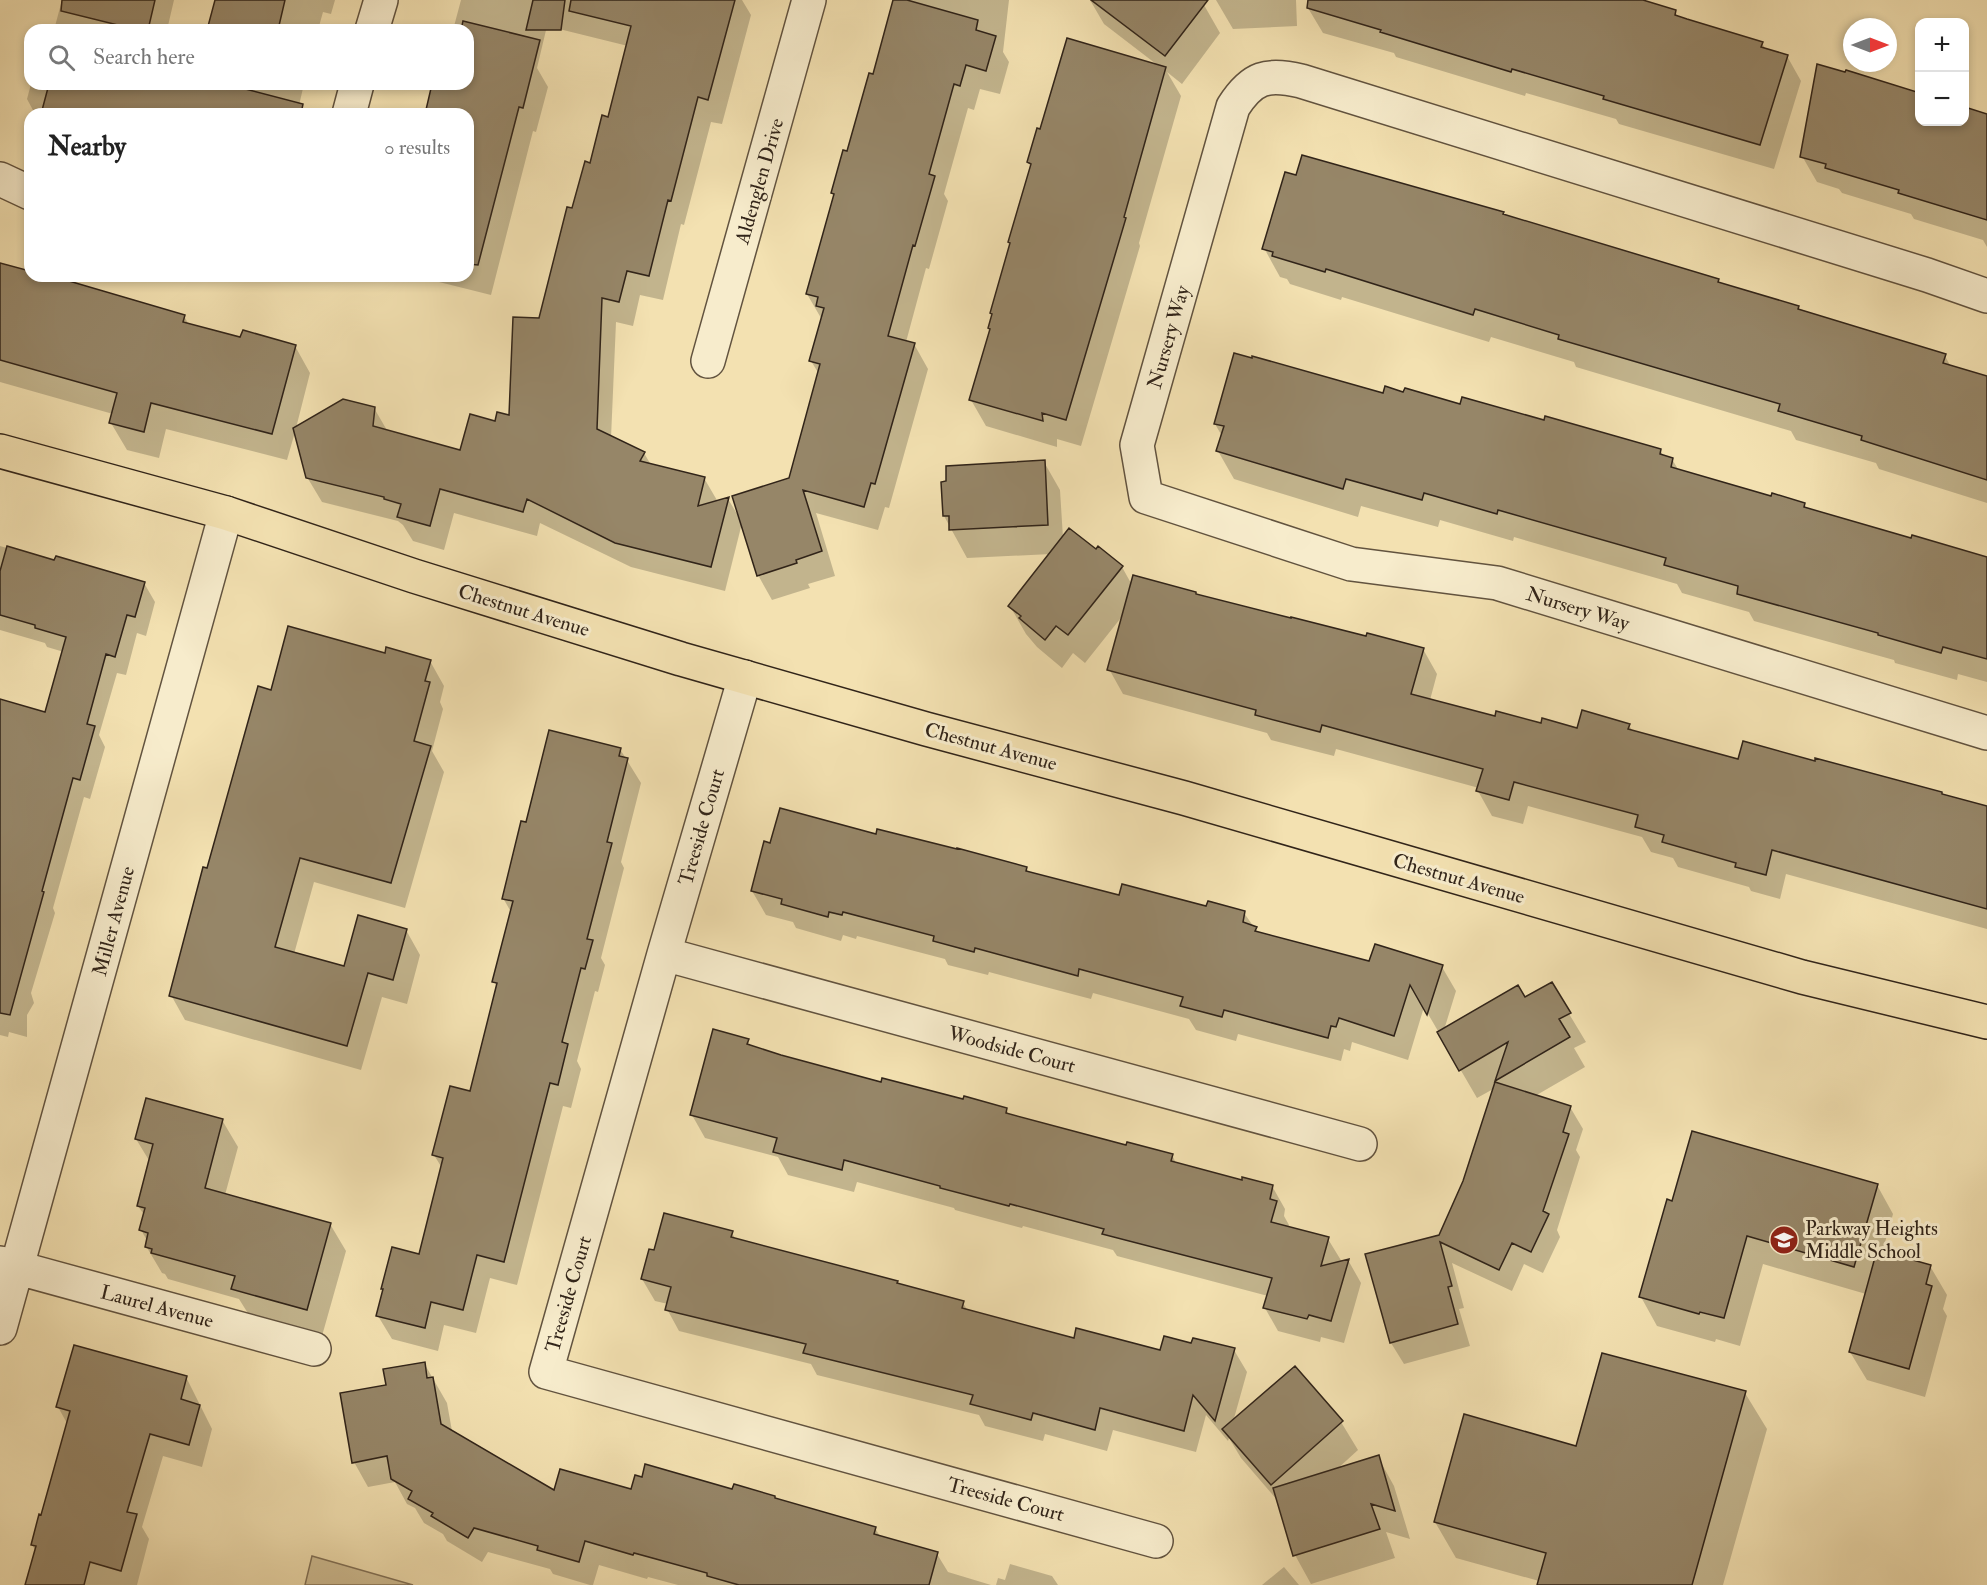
<!DOCTYPE html>
<html lang="en">
<head>
<meta charset="utf-8">
<style>
  body { margin:0; font-family:"IM FELL Double Pica",serif; background:#f6f6f6; color:#222 }
  .controls { position:absolute; right:18px; top:18px; display:grid; overflow:hidden; border-radius:12px; box-shadow:0 3px 9px #0003 }
  .controls button { width:54px; height:54px; display:grid; place-items:center; padding:0; border:0; border-bottom:2px solid #e0e0e0; background:#fff; color:#222; font:30px sans-serif }
  .compass { position:absolute; left:1843px; top:18px; width:54px; height:54px; border-radius:50%; background:#fff; box-shadow:0 3px 9px #0003; rotate:90deg }
  .list { margin:0; padding:0; list-style:none }
  h2 { display:flex; justify-content:space-between; align-items:center; height:78px; margin:0; padding:0 24px; font-size:26px }
  h2 small { font-size:20px; font-weight:400; color:#767676 }
  .icon { flex:none; width:33px; height:33px; fill:none; stroke:currentColor; stroke-width:2; stroke-linecap:round; stroke-linejoin:round }
  .map { position:relative; flex:none; width:1987px; height:1585px; overflow:hidden }
  .search { position:absolute; background:#fff; box-shadow:0 3px 9px #0003; left:24px; top:24px; width:450px; height:66px; display:flex; align-items:center; gap:15px; box-sizing:border-box; padding:0 21px; border-radius:18px; color:#767676; font-size:22px }
  .panel { position:absolute; background:#fff; box-shadow:0 3px 9px #0003; left:24px; top:108px; width:450px; height:174px; border-radius:18px }
  .map>svg:first-child { display:block }
  .green { fill:#d2c197; stroke:#827258; stroke-width:1.5 }
  .shadow { fill:#0003 }
  .building { fill:#968668; stroke:#312419; stroke-width:1.5 }
  .lines { fill:none; stroke-linecap:round; stroke-linejoin:round }
  .minor-casing { stroke:#62533f; stroke-width:36 }
  .major-casing { stroke:#312419; stroke-width:36 }
  .minor { stroke:#f7eccc; stroke-width:33 }
  .major { stroke:#f3e1b1; stroke-width:33 }
  .labels { text-anchor:middle; stroke-width:6; stroke-linejoin:round; paint-order:stroke }
  .street-label { font-size:20px; fill:#312419; stroke:#f7eccc }
  .poi-label { font-size:20px; fill:#312419; stroke:#f7eccc; text-anchor:start }
</style>
</head>
<body>
<div class="map">
<svg width="1987" height="1585" viewBox="0 0 1987 1585">
  <rect width="100%" height="100%" fill="#f3e1b1"/>
  <filter id="stains"><feTurbulence type="fractalNoise" baseFrequency=".00333" numOctaves="4"/><feColorMatrix values="0 0 0 0 .2 0 0 0 0 .09 0 0 0 0 .02 0 0 0 .5 -.17"/></filter>
  <radialGradient id="worn" r=".72"><stop offset=".6" stop-color="#630" stop-opacity="0"/><stop offset="1" stop-color="#630" stop-opacity=".3"/></radialGradient>
  <path class="green" d="M312 1556 413 1585H305Z"/>
  <path class="shadow" d="M62 0H174L167 30H54Z
    M217 0H335L331 14 323 12 318 30H209Z
    M461 0H742L751 15 722 124 711 122 684 225 681 224 663 300 640 295 633 326 616 322 611 438 644 453 651 465 704 478 718 502 728 499 739 517 790 479 819 374 811 361 821 318 807 294 834 196 833 193 874 76 894 0H1009L1003 52 1009 62 1000 94 980 89 974 110 968 108 944 194 948 201 929 269 926 268 906 342 914 344 928 369 889 508 885 507 878 530 816 513 835 576 808 584 810 588 772 600 758 575 742 523 725 591 631 567 540 523 537 536 454 513 444 550 413 541 403 525 398 521 322 502 307 477 295 432 287 460 166 429 159 458 127 450 111 423 113 414 0 382V264L30 272V276H44L135 300 136 303 184 316 189 325 241 339 295 346 310 373 296 428 374 408 388 432 461 452 496 423 510 417 573 210 609 119 628 46 547 26 537 68 548 87 536 132 533 131 491 295 415 276H468V114H425L433 84H468V30H453Z
    M1090 0H1198L1204 5 1220 33 1182 84 1167 72 1181 96 1139 243 1140 246 1081 446 1057 439V447L986 426 971 400 991 331 1011 245 1009 242 1031 167 1029 162 1041 131 1160 67 1104 24Z
    M1216 0H1296L1297 26 1233 29Z
    M1307 0H1638L1675 12 1678 18 1762 43 1766 50 1787 56 1801 81 1774 169 1619 124 1616 119 1526 93 1525 96 1396 57 1394 53 1323 33 1308 8 1309 4Z
    M31 84H304L297 114H35L27 99Z
    M1964 108 1980 113 1987 122V247L1983 240 1914 219 1911 214 1842 193 1839 189 1817 182 1802 156 1920 122H1964Z
    M1503 213 1504 215 1718 280 1719 284 1798 307 1800 311 1945 356 1951 367 1987 378V503L1879 469 1876 463 1796 440 1791 431 1576 367 1574 362 1491 337 1489 342 1342 297 1341 300 1290 284 1287 279 1280 277 1264 248Z
    M1384 395 1461 406 1660 450 1664 457 1672 459 1679 471 1772 498 1804 504 1807 510 1912 540 1987 558V682L1958 674 1957 680 1895 663 1894 660 1754 621 1749 612 1682 593 1677 584 1514 537 1513 541 1440 520 1438 527 1361 506 1358 517 1234 479 1218 451 1222 436 1215 424Z
    M1044 462 1060 490 1063 538 1096 551 1122 567 1132 585 1197 596 1367 638 1423 649 1437 674 1430 700 1496 718 1578 730 1629 725 1633 732 1739 761 1943 796 1987 808V929L1786 874 1780 899 1751 891 1749 887 1678 867 1673 858 1651 852 1642 837 1528 806 1523 824 1492 816 1478 791 1479 788 1336 749 1334 756 1271 740 1267 733 1123 694 1109 669 1124 614 1085 663 1073 653 1062 668 1037 647 1026 634 1010 606 1051 554 967 558 944 516Z
    M0 546 55 562 144 583 155 602 146 636 137 633 126 675 117 673 99 735 105 747 90 799 84 797 53 908 55 913 31 993 34 1003 27 1015V1037L9 1032 8 1037 0 1035V707L46 714 64 652 47 647 45 643 0 630Z
    M386 655 430 661 444 686 440 702 443 709 432 751 444 772 405 908 314 882 294 954 345 968 406 930 420 955 407 1004 382 997 361 1070 185 1020 171 995 208 870 272 691Z
    M620 749 641 783 621 862 624 868 601 958 605 965 598 992 595 991 577 1061 581 1069 571 1108 563 1106 517 1285 490 1278 476 1333 444 1325 438 1351 392 1339 378 1316 420 1255 442 1168 434 1155 471 1093 497 987 494 981 511 912 503 898 527 824Z
    M877 835 1026 868 1029 873 1120 897 1244 913 1259 934 1370 963 1442 967 1456 991 1444 1030 1525 1000 1551 984 1586 1042 1574 1048 1585 1067 1535 1096 1570 1107 1583 1129 1576 1150 1580 1157 1557 1230 1560 1237 1543 1273 1524 1264 1512 1291 1452 1263 1464 1308 1459 1309 1470 1346 1404 1364 1391 1343 1465 1182 1495 1088 1477 1098 1424 1007 1408 1060 1352 1042 1350 1051 1344 1049 1341 1061 1238 1034 1236 1041 1196 1030 1189 1019 1093 993 1091 999 989 972 988 975 948 965 945 959 857 936 856 939 843 935 841 941 796 928 793 922 766 915 752 891 771 845Z
    M748 1041 751 1047 882 1084 1006 1109 1009 1115 1127 1147 1172 1155 1177 1165 1243 1182 1272 1186 1285 1209 1284 1216 1289 1225 1288 1228 1328 1239 1342 1262 1348 1260 1361 1283 1344 1343 1321 1337 1320 1342 1278 1331 1265 1308 1268 1296 1117 1256 1113 1250 1023 1226 1022 1228 955 1210 954 1208 857 1182 854 1192 788 1175 778 1157 705 1138 692 1115Z
    M222 1120 238 1147 225 1195 330 1224 346 1251 322 1336 249 1315 239 1299 168 1279 165 1274 162 1273 146 1246 148 1242 141 1230 145 1216 138 1206 150 1162 136 1139Z
    M1877 1185 1893 1214 1882 1253 1930 1266 1947 1295 1943 1309 1947 1316 1925 1397 1867 1380 1850 1352 1866 1294 1763 1264 1740 1346 1716 1339 1715 1342 1657 1326 1641 1297 1674 1202Z
    M732 1233 736 1240 897 1282 899 1286 963 1303 968 1311 1075 1340 1161 1352 1193 1345 1234 1350 1247 1372 1233 1422H1341L1358 1450 1336 1470 1378 1457 1394 1486 1410 1539 1386 1532 1395 1558 1311 1584 1295 1555 1278 1501 1241 1458 1229 1438 1228 1441 1206 1415 1196 1452 1113 1430 1107 1451 1045 1434 1043 1441 985 1426 979 1415 817 1375 811 1364 679 1331 667 1309 668 1304 655 1301 642 1279 655 1252Z
    M424 1363 447 1403 452 1431 555 1492 733 1491 776 1500 875 1528 881 1538 937 1554 948 1572 991 1585H678L648 1577 647 1579 599 1565 593 1585H590L553 1574 550 1569 488 1552 482 1562 447 1541 443 1534 424 1523 415 1508 407 1504 395 1482 368 1487 354 1462 387 1387Z
    M186 1377 212 1429 202 1467 163 1456 142 1527 149 1539 137 1585H27L36 1551 32 1545 42 1517 68 1425 58 1407Z
    M1745 1393 1767 1429 1723 1585H1538L1539 1581 1456 1558 1435 1522 1577 1448Z
    M1010 1564 1052 1576 1058 1585H996L998 1578 1005 1580Z
    M1284 1567 1299 1585H1262Z"/>
  <path class="building" d="M62 0H155L148 30H138L61 11Z
    M215 0H285L278 30H207Z
    M533 0H565L561 30H526Z
    M571 0H735L708 100 698 97 671 201 668 200 649 276 627 271 619 302 602 298 597 429 645 452 640 461 705 477 698 506 729 497 711 567 615 543 527 499 523 512 440 489 430 526 397 517 401 504 384 499V497L306 478 293 428 343 399 375 407 373 426 460 450 470 414 495 421 497 412 509 415 513 317 539 318 567 207 572 208 585 161 590 163 602 115 608 117 631 26 569 11Z
    M893 0H907L978 20 976 30 996 36 986 71 966 65 960 86 954 84 929 174 935 176 915 246 913 245 888 336 915 343 875 484 871 483 864 507 803 490 822 551 796 560 797 563 757 576 732 496 789 478 820 364 809 361 824 308 816 306 818 297 806 294 834 194 831 193 843 150 847 151 869 73 873 74Z
    M1091 0H1208L1165 56Z
    M1308 0H1643L1676 10 1675 15 1687 19 1763 42 1761 47 1788 55 1760 145 1603 99 1604 96 1512 69 1511 72 1380 32 1381 30 1307 8Z
    M463 21 540 40 523 108 519 107 478 265 468 264V114H425L432 84H468V30H461Z
    M1067 38 1166 67 1124 217 1126 218 1066 420 1042 413 1043 421 969 400 990 329 988 328 992 314 990 313 1010 243 1008 242 1031 164 1027 162 1037 128 1040 129Z
    M1817 64 1845 72 1846 70 1920 93V122H1965V107L1987 114V220L1898 193 1899 190 1825 168 1826 164 1800 157Z
    M49 84H226L303 104 301 114H41Z
    M1302 155 1504 212 1503 214 1719 279 1718 282 1799 306 1798 309 1946 354 1943 363 1987 376V480L1861 440 1862 436 1778 411 1780 404 1558 339 1559 335 1475 309 1473 315 1326 269 1325 272 1272 256 1273 252 1262 249 1285 172 1296 175Z
    M0 263 30 271V276H52L185 315 183 322 240 337 243 330 296 345 272 434 151 403 144 432 109 423 117 393 0 360Z
    M1234 353 1252 358V356L1383 393 1385 386 1403 392 1405 388 1460 404 1462 397 1544 420 1545 416 1661 449 1660 454 1673 458 1671 467 1771 496 1772 493 1805 503 1804 507 1911 538 1912 535 1987 557V659L1943 647 1941 653 1878 635V633L1737 594 1738 586 1664 565 1666 558 1498 510 1497 514 1424 493 1422 500 1346 479 1343 489 1216 451 1224 426 1214 424Z
    M1045 460 1048 525 949 530V516H943L941 482 946 481V466Z
    M1069 528 1096 549 1098 546 1123 566 1068 635 1056 626 1045 640 1019 618 1021 616 1008 606Z
    M7 546 54 560 56 556 145 582 135 617 127 615 115 657 106 654 87 724 95 726 80 780 73 778 42 891 44 892 10 1015 0 1013V699L45 712 66 637 35 628V625L0 615V571Z
    M1133 575 1196 592V594L1291 618V617L1366 636 1367 633 1424 648 1411 694 1495 716 1496 711 1541 723 1542 718 1577 728 1582 710 1630 724 1628 729 1738 759 1743 741 1815 761V758L1942 792V794L1987 806V909L1772 850 1766 875 1735 867 1736 863 1662 842 1664 835 1635 827 1638 815 1514 782 1509 800 1476 791 1483 769 1322 725 1320 732 1255 715 1256 710 1107 670Z
    M288 626 385 653 386 647 431 660 425 681 430 682 414 741 431 746 391 883 300 858 275 947 344 966 358 915 407 929 393 980 368 973 347 1046 169 996 203 867 207 868 258 686 271 690Z
    M549 730 621 748 619 756 628 758 607 842 612 843 587 939 593 940 585 969 581 968 562 1042 568 1044 558 1085 550 1083 504 1262 477 1255 463 1310 431 1302 425 1328 376 1316 383 1289H381L392 1247 419 1254 443 1158 432 1155 450 1086 470 1091 497 983 492 982 513 901 502 899 521 821 526 822Z
    M780 808 876 834 877 829 957 849V848L1027 867 1026 871 1119 895 1122 884 1206 906 1208 901 1245 911 1243 922 1257 927 1255 931 1369 961 1375 944 1443 965 1427 1015 1410 985 1394 1036 1339 1018 1336 1027 1331 1026 1328 1038 1224 1010 1222 1017 1180 1006 1183 997 1079 969 1078 976 975 948 974 952 933 941 934 936 843 912 842 915 829 912 828 917 781 904 782 899 751 891 764 841 770 843Z
    M1552 982 1571 1013 1559 1019 1570 1037 1495 1081 1508 1042 1459 1071 1437 1032 1518 985 1525 997Z
    M713 1029 749 1039 747 1044 781 1055 881 1082 882 1078 963 1099 964 1096 1007 1108 1006 1113 1126 1145 1127 1142 1173 1154 1171 1161 1242 1180V1177L1273 1185 1270 1199 1277 1201 1271 1222 1329 1237 1321 1266 1349 1259 1331 1321 1309 1315 1307 1319 1263 1308 1272 1278 1102 1234 1104 1229 1010 1204 1009 1206 940 1188V1186L844 1160 842 1170 773 1152 777 1138 690 1115Z
    M1495 1082 1571 1106 1563 1132 1569 1134 1543 1211 1549 1214 1531 1252 1512 1243 1499 1270 1440 1242 1452 1286 1448 1287 1458 1324 1390 1343 1365 1254 1439 1235 1463 1181Z
    M146 1098 223 1119 205 1188 331 1223 307 1310 231 1289 235 1276 151 1253 152 1249 145 1247 148 1233 139 1230 145 1208 137 1206 153 1144 135 1139Z
    M1692 1131 1878 1184 1854 1267 1747 1236 1724 1318 1700 1312 1699 1314 1639 1297 1667 1199 1672 1201Z
    M664 1213 733 1231 731 1237 898 1281 897 1283 964 1301 962 1308 1074 1338 1076 1328 1160 1350 1164 1336 1191 1343 1193 1338 1235 1348 1215 1421 1193 1395 1184 1431 1100 1408 1095 1430 1033 1413 1031 1420 970 1404 973 1395 803 1353 806 1344 665 1310 671 1287 641 1279 649 1249 654 1250Z
    M1877 1250 1931 1265 1926 1284 1932 1286 1909 1369 1849 1352Z
    M74 1345 187 1376 181 1399 200 1405 189 1445 150 1434 127 1512 137 1514 121 1571 90 1562 84 1585H25L36 1546 31 1545 39 1514 41 1515 70 1411 56 1407Z
    M1602 1353 1746 1391 1692 1585H1537L1546 1553 1434 1522 1464 1414 1576 1446Z
    M425 1362 427 1378 433 1377 441 1424 554 1490 560 1469 631 1489 635 1475 642 1477 645 1464 732 1489 734 1484 775 1496V1498L876 1527 874 1534 938 1552 929 1585H739L707 1576V1573L634 1553 633 1555 585 1541 579 1562 537 1550 538 1546 474 1528 468 1538 431 1516 433 1513 408 1499 412 1491 391 1479 387 1456 352 1463 340 1393 386 1385 383 1369Z
    M1295 1366 1343 1421 1271 1485 1222 1429Z
    M1379 1455 1395 1511 1371 1504 1380 1529 1293 1556 1273 1488Z"/>
  <g class="lines">
    <g class="minor-casing">
      <path id="minor" d="M372 30 381 0
        M349 114 357 84
        M0 179 30 193
        M1987 296 1927 275 1301 81C1267 73 1252 77 1233 107L1137 445 1146 497 1351 564 1497 583 1987 733
        M708 361 809 0
        M745 677 664 954 546 1372 1156 1541
        M664 954 1360 1144
        M0 1263 314 1349
        M0 1328 226 513"/>
    </g>
    <g class="major-casing">
      <path id="major" d="M0 451 226 513 414 576 681 659 926 729 1184 798 1802 977 1987 1022"/>
    </g>
    <use href="#minor" class="minor"/>
    <use href="#major" class="major"/>
  </g>
  <defs>
    <g id="school-disc" transform="scale(1.5)"><circle r="9.5" fill="#8f2418" stroke="#f7eccc"/><path d="M0-5L7-2L0 1L-7-2ZM-4 1L0 2.5L4 1V4Q0 6-4 4Z" fill="#fff"/></g>
  </defs>
  <g fill-rule="evenodd">
    <use href="#school-disc" x="1784" y="1240"/>
  </g>
  <g class="labels">
    <g class="street-label">
      <text transform="translate(759 181) rotate(-74)" y="7">Aldenglen Drive</text>
      <text transform="translate(1168 337) rotate(-74)" y="7">Nursery Way</text>
      <text transform="translate(1578 608) rotate(17)" y="7">Nursery Way</text>
      <text transform="translate(524 610) rotate(17)" y="7">Chestnut Avenue</text>
      <text transform="translate(991 746) rotate(15)" y="7">Chestnut Avenue</text>
      <text transform="translate(701 827) rotate(-74)" y="7">Treeside Court</text>
      <text transform="translate(1459 878) rotate(16)" y="7">Chestnut Avenue</text>
      <text transform="translate(113 921) rotate(-75)" y="7">Miller Avenue</text>
      <text transform="translate(1012 1049) rotate(15)" y="7">Woodside Court</text>
      <text transform="translate(568 1294) rotate(-74)" y="7">Treeside Court</text>
      <text transform="translate(157 1306) rotate(15)" y="7">Laurel Avenue</text>
      <text transform="translate(1006 1499) rotate(15)" y="7">Treeside Court</text>
    </g>
    <g class="poi-label">
      <text x="1805" y="1235">Parkway Heights<tspan x="1805" dy="23">Middle School</tspan></text>
    </g>
  </g>
  <rect width="100%" height="100%" filter="url(#stains)"/>
  <rect width="100%" height="100%" fill="url(#worn)"/>
</svg>
<div class="controls">
<button>+</button>
<button>−</button>
</div>
<svg class="compass" viewBox="-18 -18 36 36"><path d="M0-13l5 13h-10z" fill="#e53935"/><path d="M0 13l5-13h-10z" fill="#767676"/></svg>
<div class="search"><svg class="icon" aria-label="search" viewBox="0 0 24 24"><circle cx="10" cy="10" r="6"/><path d="M15 15l6 6"/></svg>Search here</div>
<section class="panel">
<h2>Nearby<small>0 results</small></h2>
<ul class="list">
</ul>
</section>
</div>
</body>
</html>
